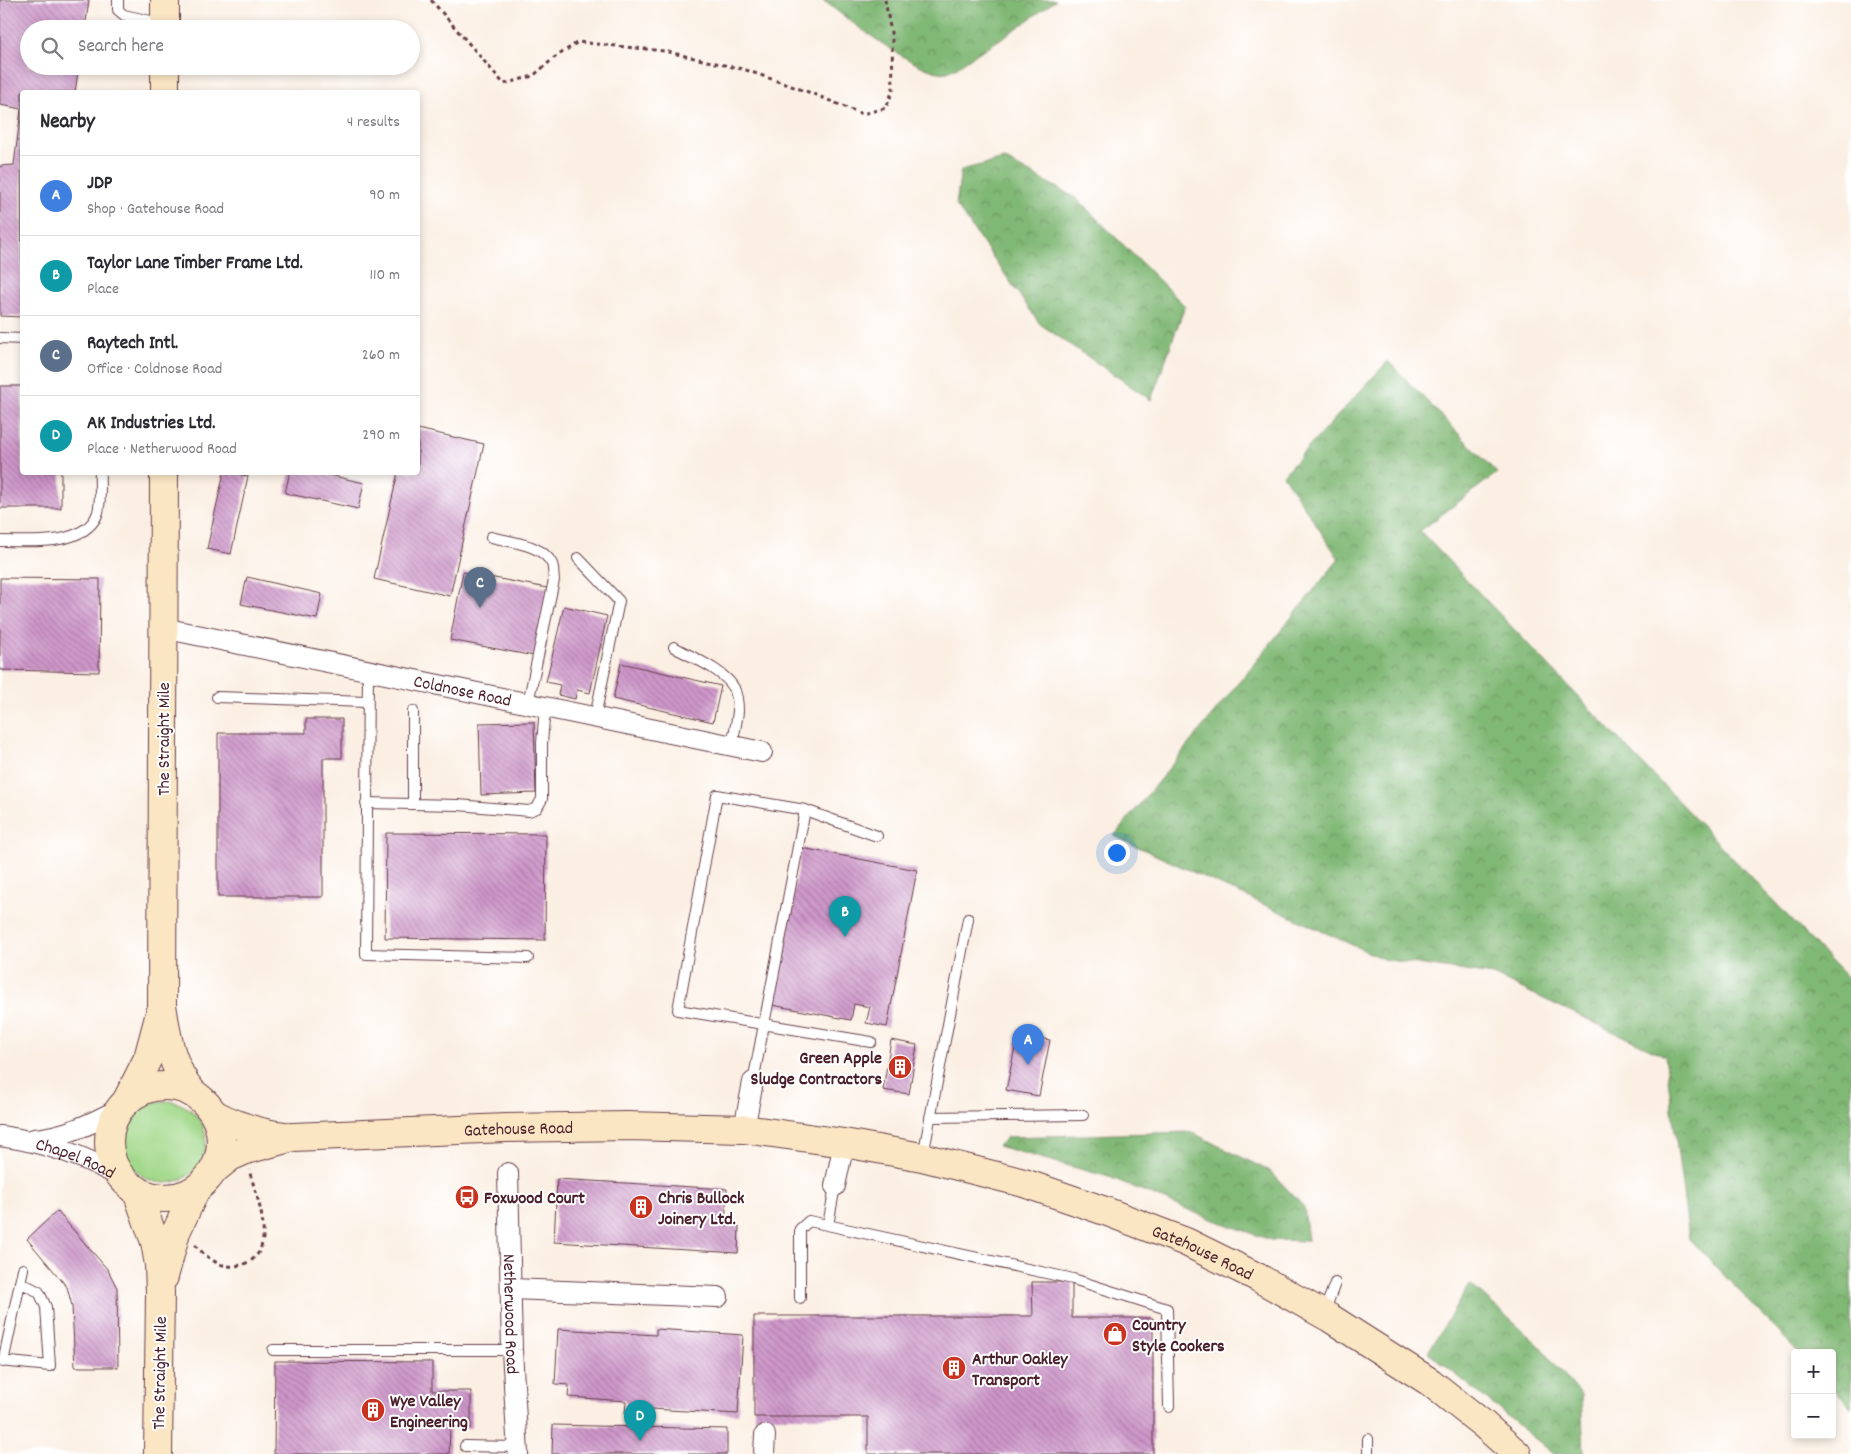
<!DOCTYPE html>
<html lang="en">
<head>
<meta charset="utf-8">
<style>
  body { margin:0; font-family:Dekko,sans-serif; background:#f2f2f3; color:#2b2b33 }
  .controls { position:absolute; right:15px; bottom:15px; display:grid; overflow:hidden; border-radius:5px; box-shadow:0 2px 8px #0003 }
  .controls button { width:45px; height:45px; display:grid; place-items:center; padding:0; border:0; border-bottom:1px solid #e1e1e2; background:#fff; color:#2b2b33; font:25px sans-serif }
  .you { position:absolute; left:1116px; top:852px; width:18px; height:18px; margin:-12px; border:4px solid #fff; border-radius:50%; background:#1a73e8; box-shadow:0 0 0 8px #1a73e833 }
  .badge { display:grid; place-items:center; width:32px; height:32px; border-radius:50%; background:#0b8043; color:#fff; font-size:16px; font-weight:700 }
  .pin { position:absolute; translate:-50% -41px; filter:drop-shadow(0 1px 2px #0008) }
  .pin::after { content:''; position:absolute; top:26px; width:18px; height:15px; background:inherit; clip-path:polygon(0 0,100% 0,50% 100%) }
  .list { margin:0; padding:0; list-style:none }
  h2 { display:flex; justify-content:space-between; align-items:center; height:65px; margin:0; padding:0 20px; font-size:21px }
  h2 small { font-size:16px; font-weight:400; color:#7c7c81 }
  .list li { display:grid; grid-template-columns:32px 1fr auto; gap:15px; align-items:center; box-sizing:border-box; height:80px; padding:0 20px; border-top:1px solid #e1e1e2 }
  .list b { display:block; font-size:19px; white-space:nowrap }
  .list p { margin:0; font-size:16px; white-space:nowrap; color:#7c7c81 }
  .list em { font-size:16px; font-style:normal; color:#7c7c81 }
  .icon { flex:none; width:28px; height:28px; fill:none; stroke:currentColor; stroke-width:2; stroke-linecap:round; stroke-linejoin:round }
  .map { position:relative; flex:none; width:1851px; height:1454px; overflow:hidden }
  .search { position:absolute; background:#fff; box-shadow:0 2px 8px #0003; left:20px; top:20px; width:400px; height:55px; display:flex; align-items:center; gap:12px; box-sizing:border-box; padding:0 18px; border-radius:28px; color:#7c7c81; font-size:19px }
  .panel { position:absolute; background:#fff; box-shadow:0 2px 8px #0003; left:20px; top:90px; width:400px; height:385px; border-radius:5px }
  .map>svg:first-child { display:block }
  .green { fill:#a1d889; stroke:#767c5a }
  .forest { fill:url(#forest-crowns); stroke:#656c50 }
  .building { fill:url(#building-back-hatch) }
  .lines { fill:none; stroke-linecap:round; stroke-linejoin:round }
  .lane-casing { stroke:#653e47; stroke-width:12 }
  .street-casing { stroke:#653e47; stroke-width:22 }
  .secondary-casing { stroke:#653e47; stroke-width:30 }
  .path { stroke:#653e47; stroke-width:3; stroke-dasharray:4 4; stroke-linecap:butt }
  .lane { stroke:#fff; stroke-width:10 }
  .street { stroke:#fff; stroke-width:20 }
  .secondary { stroke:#fbe6c4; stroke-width:28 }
  .labels { text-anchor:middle; stroke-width:4; stroke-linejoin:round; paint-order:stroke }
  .street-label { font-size:18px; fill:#4a1f2b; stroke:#fff }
  .poi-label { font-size:18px; font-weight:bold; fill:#4a1f2b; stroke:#fff; text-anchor:start }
</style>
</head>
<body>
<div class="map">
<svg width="1851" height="1454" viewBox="0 0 1851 1454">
  <defs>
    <pattern id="forest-crowns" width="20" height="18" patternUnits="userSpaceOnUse" patternTransform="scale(1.25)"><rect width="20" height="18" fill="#80b875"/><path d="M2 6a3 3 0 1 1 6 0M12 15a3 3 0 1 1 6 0" fill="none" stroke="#6b9560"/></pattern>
    <pattern id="building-back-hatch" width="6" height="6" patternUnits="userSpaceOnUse" patternTransform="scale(1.25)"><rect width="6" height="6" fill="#ce97ca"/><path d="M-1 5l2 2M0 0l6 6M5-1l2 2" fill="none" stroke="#a97ba4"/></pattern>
  </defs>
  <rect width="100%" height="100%" fill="#fff"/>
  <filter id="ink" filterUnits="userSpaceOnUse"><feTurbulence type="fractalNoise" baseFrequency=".02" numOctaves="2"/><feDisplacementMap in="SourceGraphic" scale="10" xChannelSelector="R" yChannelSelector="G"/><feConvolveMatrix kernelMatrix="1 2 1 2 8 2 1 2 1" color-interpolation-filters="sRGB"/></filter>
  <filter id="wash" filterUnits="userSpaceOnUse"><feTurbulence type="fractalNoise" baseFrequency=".0096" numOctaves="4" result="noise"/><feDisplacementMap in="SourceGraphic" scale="20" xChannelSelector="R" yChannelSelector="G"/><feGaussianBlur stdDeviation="1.12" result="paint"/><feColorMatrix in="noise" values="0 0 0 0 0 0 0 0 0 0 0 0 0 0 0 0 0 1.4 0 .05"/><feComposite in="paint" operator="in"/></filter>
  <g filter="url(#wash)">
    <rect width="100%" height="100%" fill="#fbefe3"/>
    <path class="green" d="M124 1142a41 41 0 1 1 82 0a41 41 0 1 1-82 0Z"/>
    <path class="forest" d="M823 0H1056C1029 20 1002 39 973 56 965 61 956 69 947 72 924 79 842 15 823 0Z
      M1004 159 1076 198 1185 306 1151 400 1040 324 956 205 961 170Z
      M1388 361 1497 473 1420 531 1851 982V1407L1832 1388V1353H1799L1689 1239 1665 1056 1493 975 1383 959 1114 836 1339 559 1283 475Z
      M1191 1132 1271 1172 1304 1207 1308 1241 1271 1240 1208 1218 1112 1178 998 1146 1007 1137Z
      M1470 1284 1539 1345 1581 1395 1584 1454H1554L1428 1352Z"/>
    <g id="blocks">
      <path class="building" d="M0 0H89L85 29H29V66H79L75 92H22V109L0 105Z
        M21 110 22 317 0 316V166L14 165Z
        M0 386H22V472H61V508H0Z
        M418 429 484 444 450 596 374 579 398 472H418Z
        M224 472 248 476 231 554 207 549Z
        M290 472H316L364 483 358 509 285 493Z
        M463 572 547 588 534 656 450 640Z
        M247 577 322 594 317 619 241 604Z
        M0 578 100 579 99 672 0 670Z
        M564 606 607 616 590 693 577 690 575 699 558 695 560 685 546 682Z
        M621 663 721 686 713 722 613 699Z
        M306 719H342V758H323V897H218V733H306Z
        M534 722 536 793 481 795 479 723Z
        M386 833 546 834 545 940 385 938Z
        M802 848 917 870 887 1027 866 1023 870 1007 854 1004 851 1020 772 1005Z
        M1018 1034 1050 1040 1039 1096 1006 1090Z
        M891 1040 917 1045 909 1094 883 1090Z
        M557 1179 727 1189 725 1225 739 1226 738 1253 554 1242Z
        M57 1211 108 1270 117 1288 118 1367H75L72 1306 67 1287 27 1239Z
        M1032 1282H1072V1318H1153V1454H868V1417H754V1316H1033Z
        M558 1329 656 1335V1329L743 1335 738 1414 651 1409V1416L625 1414 626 1401 568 1397 569 1385 555 1384Z
        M275 1361 432 1362V1391H471V1428H450L449 1454H274Z
        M553 1425 727 1429V1454H552Z"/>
    </g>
  </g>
  <g filter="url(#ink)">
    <use href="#blocks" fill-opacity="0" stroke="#653e47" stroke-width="1"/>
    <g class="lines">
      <g class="lane-casing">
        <path id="lane" d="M118 0V10L124 15 164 24
          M0 338 22 339
          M491 537C510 542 543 544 552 564 554 569 553 576 554 580L528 703
          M0 541C28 541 83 547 97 515 102 503 99 485 100 472
          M578 558 619 601 595 717
          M674 647C691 657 724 670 734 688 737 695 738 704 738 711 737 722 734 734 732 745
          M368 670 366 954 528 958
          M217 697 367 702
          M366 803 458 805 529 811 537 808 542 799V743L545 707
          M413 804V711
          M871 1042 678 1010 717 795 805 810 877 836
          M753 1082 805 810
          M930 1117 1083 1115
          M923 1156 968 919
          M828 1225 835 1186
          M800 1298V1229L809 1221 1073 1279 1167 1309 1169 1407
          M1324 1313 1335 1283
          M273 1350H512
          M0 1361 50 1366 46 1307 39 1292 20 1282
          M3 1362 23 1269
          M465 1446 518 1447
          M1368 1454V1439"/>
      </g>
      <g class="street-casing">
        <g id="street">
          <path id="s1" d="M163 628 762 752"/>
          <path d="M744 1129 753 1082"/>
          <path id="s2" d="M0 1136C44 1142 87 1156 125 1180"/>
          <path d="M34 1139C66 1136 93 1123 121 1108"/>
          <path id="s3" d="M508 1173 512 1350 518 1454"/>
          <path d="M835 1186 844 1143"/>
          <path d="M511 1289 718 1297"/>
          <path d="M764 1454 765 1435"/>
        </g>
      </g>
      <g class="secondary-casing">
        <g id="secondary">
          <path d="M165 29V0"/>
          <path d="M165 92V66"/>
          <path d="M164 472 162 1005C167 1038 171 1067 193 1093"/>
          <circle cx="165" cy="1142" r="56"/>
          <path d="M126 1102 148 1058 160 1013"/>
          <path d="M214 1114C237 1126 259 1133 284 1136"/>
          <path id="s4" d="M215 1169 230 1157 246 1150 293 1137 506 1128 627 1126 744 1129 844 1143 922 1157 1024 1183 1105 1211 1186 1242 1257 1277 1330 1318 1430 1382 1483 1424 1517 1454"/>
          <path d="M136 1189 155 1242 159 1265 160 1293 158 1454"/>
          <path d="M164 1277 176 1232 196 1189"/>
        </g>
      </g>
      <path class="path" d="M431 0 504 84 533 76 554 58 578 42 664 51 746 70 811 93 862 114 886 108 893 90 892 38 885 0
        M195 1245C205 1256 219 1268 235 1266 283 1260 257 1198 249 1170"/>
      <use href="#lane" class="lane"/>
      <use href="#street" class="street"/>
      <use href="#secondary" class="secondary"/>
    </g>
  </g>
  <defs>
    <g id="building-disc" transform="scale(1.25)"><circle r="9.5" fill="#c8321e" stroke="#fff"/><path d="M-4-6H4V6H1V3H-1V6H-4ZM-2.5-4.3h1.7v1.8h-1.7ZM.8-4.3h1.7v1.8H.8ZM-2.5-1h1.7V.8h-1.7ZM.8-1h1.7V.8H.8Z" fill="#fff"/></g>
    <g id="bus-disc" transform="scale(1.25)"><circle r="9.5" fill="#c8321e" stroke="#fff"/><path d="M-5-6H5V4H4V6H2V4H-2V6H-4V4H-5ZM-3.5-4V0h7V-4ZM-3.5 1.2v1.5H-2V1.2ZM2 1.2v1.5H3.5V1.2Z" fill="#fff"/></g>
    <g id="shop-disc" transform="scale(1.25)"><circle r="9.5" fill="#c8321e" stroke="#fff"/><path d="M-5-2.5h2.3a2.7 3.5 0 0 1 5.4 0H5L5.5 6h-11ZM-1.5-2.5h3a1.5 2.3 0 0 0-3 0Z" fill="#fff"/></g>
  </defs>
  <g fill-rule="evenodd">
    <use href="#building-disc" x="900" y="1067"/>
    <use href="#bus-disc" x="467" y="1197"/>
    <use href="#building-disc" x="641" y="1207"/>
    <use href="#shop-disc" x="1115" y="1334"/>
    <use href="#building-disc" x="954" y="1368"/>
    <use href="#building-disc" x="373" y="1410"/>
  </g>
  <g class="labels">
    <g class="street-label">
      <text dy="6" stroke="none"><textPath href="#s1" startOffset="306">Coldnose Road</textPath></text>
      <text transform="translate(163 739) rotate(-90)" y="6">The Straight Mile</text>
      <text dy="6" stroke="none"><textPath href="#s4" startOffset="311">Gatehouse Road</textPath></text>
      <text dy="6" stroke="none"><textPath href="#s2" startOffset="79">Chapel Road</textPath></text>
      <text dy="6" stroke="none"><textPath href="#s4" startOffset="1014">Gatehouse Road</textPath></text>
      <text dy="6" stroke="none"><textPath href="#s3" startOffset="141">Netherwood Road</textPath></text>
      <text transform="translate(159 1373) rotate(-89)" y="6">The Straight Mile</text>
    </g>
    <g class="poi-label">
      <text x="882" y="1063" text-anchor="end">Green Apple<tspan x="882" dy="21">Sludge Contractors</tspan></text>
      <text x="484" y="1203">Foxwood Court</text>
      <text x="658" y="1203">Chris Bullock<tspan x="658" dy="21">Joinery Ltd.</tspan></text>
      <text x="1132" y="1330">Country<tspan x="1132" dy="21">Style Cookers</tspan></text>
      <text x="972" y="1364">Arthur Oakley<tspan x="972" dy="21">Transport</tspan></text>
      <text x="390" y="1406">Wye Valley<tspan x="390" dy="21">Engineering</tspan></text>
    </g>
  </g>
</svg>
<div class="controls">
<button>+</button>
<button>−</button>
</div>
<div class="you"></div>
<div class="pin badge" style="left:1028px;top:1065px;background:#3f7fe0">A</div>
<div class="pin badge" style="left:845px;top:937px;background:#0f9aa8">B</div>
<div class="pin badge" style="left:480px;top:608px;background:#5c6f8a">C</div>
<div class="pin badge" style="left:640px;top:1441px;background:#0f9aa8">D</div>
<div class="search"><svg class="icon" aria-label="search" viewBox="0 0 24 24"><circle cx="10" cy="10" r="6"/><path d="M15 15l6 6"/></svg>Search here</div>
<section class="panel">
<h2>Nearby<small>4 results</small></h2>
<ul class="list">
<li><span class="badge" style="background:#3f7fe0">A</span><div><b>JDP</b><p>Shop · Gatehouse Road</p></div><em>90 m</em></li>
<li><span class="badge" style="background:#0f9aa8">B</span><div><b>Taylor Lane Timber Frame Ltd.</b><p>Place</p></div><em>110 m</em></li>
<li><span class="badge" style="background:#5c6f8a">C</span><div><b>Raytech Intl.</b><p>Office · Coldnose Road</p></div><em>260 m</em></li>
<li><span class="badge" style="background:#0f9aa8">D</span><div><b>AK Industries Ltd.</b><p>Place · Netherwood Road</p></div><em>290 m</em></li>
</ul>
</section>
</div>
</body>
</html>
